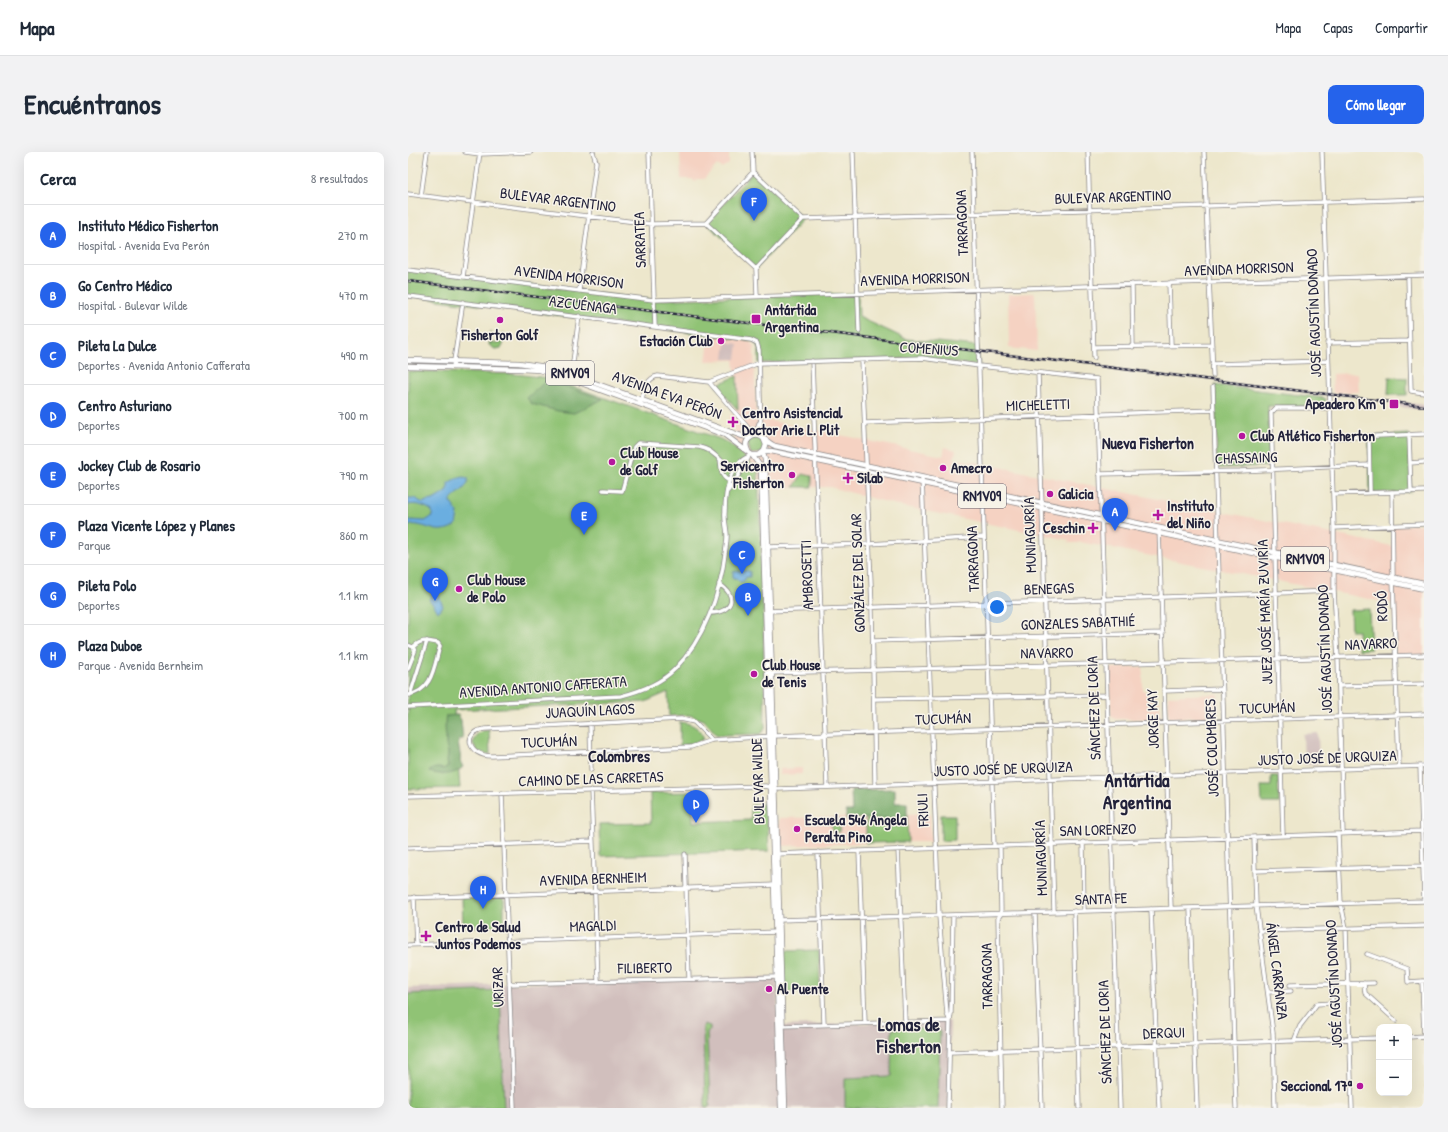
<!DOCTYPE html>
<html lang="es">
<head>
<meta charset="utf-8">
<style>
  body { margin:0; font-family:"Patrick Hand",sans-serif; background:#f2f2f3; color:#1f2937 }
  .controls { position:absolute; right:12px; bottom:12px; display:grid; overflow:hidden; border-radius:8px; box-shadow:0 4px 16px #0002 }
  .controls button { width:36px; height:36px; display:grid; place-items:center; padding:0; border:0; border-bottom:1px solid #e0e1e3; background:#fff; color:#1f2937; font:20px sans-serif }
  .you { position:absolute; left:589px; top:455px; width:14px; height:14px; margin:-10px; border:3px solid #fff; border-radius:50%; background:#1a73e8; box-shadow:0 0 0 6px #1a73e833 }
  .badge { display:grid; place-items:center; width:26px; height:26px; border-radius:50%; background:#2563eb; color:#fff; font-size:13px; font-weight:700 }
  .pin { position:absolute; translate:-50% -33px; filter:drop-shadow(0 1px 2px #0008) }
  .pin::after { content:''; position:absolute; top:21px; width:14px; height:12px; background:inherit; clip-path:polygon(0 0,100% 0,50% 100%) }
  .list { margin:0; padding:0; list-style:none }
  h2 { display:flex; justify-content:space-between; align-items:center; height:52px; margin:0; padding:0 16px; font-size:17px }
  h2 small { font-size:13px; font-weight:400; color:#747a83 }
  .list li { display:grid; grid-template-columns:26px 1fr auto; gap:12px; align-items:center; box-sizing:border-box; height:60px; padding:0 16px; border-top:1px solid #e0e1e3 }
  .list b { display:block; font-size:15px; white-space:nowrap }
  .list p { margin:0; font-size:13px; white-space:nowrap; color:#747a83 }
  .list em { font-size:13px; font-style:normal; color:#747a83 }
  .map { position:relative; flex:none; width:1016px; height:956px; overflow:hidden; border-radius:8px }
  header { display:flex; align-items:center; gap:24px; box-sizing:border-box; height:56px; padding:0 20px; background:#fff; border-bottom:1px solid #e0e1e3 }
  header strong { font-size:19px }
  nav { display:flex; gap:22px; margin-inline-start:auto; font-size:14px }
  .intro { display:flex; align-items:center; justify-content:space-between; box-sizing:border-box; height:96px; padding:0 24px }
  h1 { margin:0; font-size:28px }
  .button { padding:10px 18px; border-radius:8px; background:#2563eb; color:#fff; font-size:14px; font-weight:700 }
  main { display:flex; gap:24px; padding:0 24px }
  aside { flex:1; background:#fff; border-radius:8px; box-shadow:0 4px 16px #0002 }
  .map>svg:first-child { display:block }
  .built { fill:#f5d2c2 }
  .industrial { fill:#d1bfbd }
  .green { fill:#90c374; stroke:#597258 }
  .forest { fill:#74a966; stroke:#4b6650 }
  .water { fill:#6baee0; stroke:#46688e }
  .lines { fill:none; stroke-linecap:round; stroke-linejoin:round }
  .minor-casing { stroke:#888484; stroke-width:5 }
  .major-casing { stroke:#888484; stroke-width:6 }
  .minor { stroke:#fff; stroke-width:3.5 }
  .major { stroke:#fff; stroke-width:4.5 }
  .rail-casing { stroke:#22223b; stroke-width:2.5 }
  .rail { stroke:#f7f3e8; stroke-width:1; stroke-dasharray:3; stroke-linecap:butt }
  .poi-dot { fill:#b5179e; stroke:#f7f3e8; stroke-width:1.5 }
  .labels { text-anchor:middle; stroke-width:3; stroke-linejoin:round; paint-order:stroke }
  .shield { fill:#f7f3e8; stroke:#62616f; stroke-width:1 }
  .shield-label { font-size:14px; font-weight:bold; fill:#22223b }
  .street-label { font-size:15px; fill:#22223b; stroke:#f7f3e8 }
  .poi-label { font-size:15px; font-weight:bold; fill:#22223b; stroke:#f7f3e8; text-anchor:start }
  .neighbourhood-label { font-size:16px; font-weight:bold; fill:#22223b; stroke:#f7f3e8 }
  .district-label { font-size:19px; font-weight:bold; fill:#22223b; stroke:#f7f3e8 }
</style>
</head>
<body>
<header>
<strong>Mapa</strong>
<nav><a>Mapa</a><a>Capas</a><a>Compartir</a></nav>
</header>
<div class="intro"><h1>Encuéntranos</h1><a class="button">Cómo llegar</a></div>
<main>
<aside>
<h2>Cerca<small>8 resultados</small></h2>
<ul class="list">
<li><span class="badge">A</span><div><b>Instituto Médico Fisherton</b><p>Hospital · Avenida Eva Perón</p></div><em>270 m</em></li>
<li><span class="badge">B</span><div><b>Go Centro Médico</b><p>Hospital · Bulevar Wilde</p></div><em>470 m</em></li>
<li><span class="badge">C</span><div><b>Pileta La Dulce</b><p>Deportes · Avenida Antonio Cafferata</p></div><em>490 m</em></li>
<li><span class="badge">D</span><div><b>Centro Asturiano</b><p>Deportes</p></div><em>700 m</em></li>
<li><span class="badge">E</span><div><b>Jockey Club de Rosario</b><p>Deportes</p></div><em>790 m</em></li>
<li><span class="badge">F</span><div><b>Plaza Vicente López y Planes</b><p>Parque</p></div><em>860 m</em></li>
<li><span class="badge">G</span><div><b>Pileta Polo</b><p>Deportes</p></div><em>1.1 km</em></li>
<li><span class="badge">H</span><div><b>Plaza Duboe</b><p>Parque · Avenida Bernheim</p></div><em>1.1 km</em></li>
</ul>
</aside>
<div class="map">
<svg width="1016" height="956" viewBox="0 0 1016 956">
  <rect width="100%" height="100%" fill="#f7f3e8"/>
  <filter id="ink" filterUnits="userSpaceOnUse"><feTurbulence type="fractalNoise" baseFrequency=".025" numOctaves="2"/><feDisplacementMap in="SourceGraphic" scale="8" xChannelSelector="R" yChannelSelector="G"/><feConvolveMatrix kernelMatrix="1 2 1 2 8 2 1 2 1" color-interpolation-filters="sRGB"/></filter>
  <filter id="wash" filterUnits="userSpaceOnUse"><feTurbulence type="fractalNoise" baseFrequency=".012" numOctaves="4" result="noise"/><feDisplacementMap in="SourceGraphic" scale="16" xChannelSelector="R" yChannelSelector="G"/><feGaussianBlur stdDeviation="0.9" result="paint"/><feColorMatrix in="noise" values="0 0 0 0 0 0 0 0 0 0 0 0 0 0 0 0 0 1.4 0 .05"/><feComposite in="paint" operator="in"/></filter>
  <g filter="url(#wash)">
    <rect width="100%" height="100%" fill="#ede7cc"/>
    <path class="built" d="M272 0H321V12L313 16 309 13 296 27H287L289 29H285V27H273Z
      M627 141 629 199 601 196 600 142Z
      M302 184 342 189 346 195 348 266 535 304 537 295 548 298 546 306 984 394V373L1016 372V503L988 504 986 452 672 390 671 391H660L661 388 493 354 422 335 358 336 327 295V276L318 273 323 262 327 265 328 225 326 208 298 209Z
      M950 221 951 240 925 241 924 222Z
      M735 515V538L741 543H747V549H751L752 565 749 567H707L703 563 702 519 704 516Z
      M810 542V565L761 566 760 544Z
      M394 616V622L372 623V617Z
      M522 661 523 690H500L499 662Z
      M438 665V667L458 666V691L371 694V666Z"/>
    <path class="industrial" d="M318 190 330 192 328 207H316Z
      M986 249 1016 253V258L985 254Z
      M910 581 911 613H896L895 582Z
      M369 825 370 874 542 869 540 956H0V836L101 832Z"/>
    <path class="green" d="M345 20 395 67 348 117 298 71Z
      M0 118 246 148 450 141 451 165 498 187 570 194 571 214 514 206 351 211V198L347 189 0 144Z
      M83 180 82 191 91 192 92 183H95V181V193L93 196 87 197 81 193 82 182Z
      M0 219 106 222 141 226 312 287C327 294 338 306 350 318L355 449 357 577 352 582 309 583 296 568 281 563 261 564 260 540 237 550 46 558 52 636 0 637Z
      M329 224 330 258 308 233Z
      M981 225 999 226V243H980Z
      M807 233 916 246 918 247 916 254H860L861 313 860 314 809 316Z
      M1001 282 1003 340 962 341 961 284Z
      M347 284 357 289 355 301 343 302 339 289Z
      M394 322 404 324V335H386Z
      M961 457 963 497 951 498 950 479H943L942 458Z
      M272 570C283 571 292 575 296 587L281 593 272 594Z
      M81 578 82 602H77L69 599 65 591C67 581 72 579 81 578Z
      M863 624H870L871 651H854L853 634H863Z
      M284 640 285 670 343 668V653L359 652 361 699 192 704 191 672 243 671 242 641Z
      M533 663H547V688L533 689Z
      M499 665 500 690 458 691V666Z
      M423 667H431L432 680H424Z
      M93 744 96 748V774L55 775 54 745Z
      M411 798 412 838 376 840 374 799Z
      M92 838 96 956H0V842Z
      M296 872 302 874V878L299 880 302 954 299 956 297 954 295 875Z
      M530 876 532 879 530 956H437V926L483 924 484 877Z"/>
    <path class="forest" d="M139 228 195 247 166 261 150 259 124 252 119 246Z
      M50 563 53 568 55 587H51C49 597 54 602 52 609L55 615C46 624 32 623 21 620 23 616 31 615 35 617L40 614C38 607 40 607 40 601 40 598 38 595 38 592 38 585 36 570 38 564Z
      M487 637V651H499V665L438 667V659H444L443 638Z"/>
    <path class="water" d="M55 325 60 326C62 335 49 341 43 348V351L50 361 48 373C31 383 26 376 10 373 7 372 3 373 0 374V368L17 369 22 366 24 364V359C18 354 8 351 0 353V346H6L15 351 18 349 25 348 40 339V331L47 327Z
      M325 419H342V425H338L336 429 332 430 328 426H325Z
      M30 439 31 445 35 454 30 460 26 453 21 448 25 440Z"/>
  </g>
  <g filter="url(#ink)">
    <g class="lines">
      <g class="minor-casing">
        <path id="minor" d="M57 0 72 2 123 0
          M241 0 247 175
          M344 0 345 20
          M445 0 451 179
          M564 0 586 694
          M680 0 686 206
          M796 0 805 224
          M914 0 926 376V439L930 506 935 682
          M0 42 244 72 298 71
          M13 44 19 0
          M395 67 1016 47
          M348 117 298 71 345 20 395 67 348 117 349 144
          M0 118 246 148 1016 123
          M1000 124 1003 239 1016 241
          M55 125 72 0
          M761 131 763 193
          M724 132 725 195
          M171 139 188 10 185 0
          M0 144 204 169 247 175 343 188 349 191 351 198 353 285
          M919 191 1002 189
          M686 195 804 193
          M454 208 464 456 467 633
          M404 209 419 635
          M804 212 920 209
          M45 215 55 150
          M630 220 646 760
          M163 225 171 164
          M301 230 347 284
          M805 235 828 956
          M233 250C236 240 238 226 250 224L301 230 351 211 514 206 571 214 689 227 712 956
          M457 271 805 258
          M1001 282 1003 340
          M347 284 351 271
          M961 284 962 341
          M923 286 1016 282
          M312 307C314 316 311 325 322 329
          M1002 311 1016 310
          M691 322 832 319 961 313
          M514 326 531 764 539 862 542 869
          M195 338 214 339 226 295 230 291 291 295C305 298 306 304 316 310 322 313 329 312 334 316
          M320 339C324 334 340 308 341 304
          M984 340 985 426 991 615
          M925 342 1016 339
          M751 376 763 756
          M926 376 1016 372
          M359 395 461 392 576 385
          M360 459 926 439
          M302 461C324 461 331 444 311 432
          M465 489 755 481
          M0 493 5 495
          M0 517 7 499 5 495
          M361 521 1016 503
          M931 534 1016 532
          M756 539 814 537
          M0 543C25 539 26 514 32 494L30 491C19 489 14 487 5 495
          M2 543 19 489
          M466 547 698 543
          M0 555 213 544C233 539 252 532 267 517 296 487 312 443 317 402 318 396 319 390 319 384 319 376 316 368 317 360 317 341 321 312 341 304
          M182 571 183 618
          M304 588 286 570 273 567 77 577C54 579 59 604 84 604L283 595 304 588 366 584 1016 562
          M183 638 190 829
          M94 641 106 956
          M0 644 357 634 371 637 1016 614
          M930 682 933 751 938 776 944 956
          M875 684 863 261 868 256H922
          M846 685 848 754 865 881 867 956
          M675 690 676 759
          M592 694 593 762 590 766 594 956
          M0 696 185 689
          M490 697 497 870
          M451 699 457 871
          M410 700 416 872
          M277 702 281 827
          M368 702 1015 679
          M847 719 1016 714
          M6 745 8 793
          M0 746 367 733
          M782 756 789 956
          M743 757 751 956
          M666 759 671 956
          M627 761 634 956
          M371 768 1016 749 1012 614
          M852 779 1016 774
          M0 793 369 780
          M959 802 999 817 1000 830 1016 829
          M1014 829 1016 884
          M956 831 957 841 988 869
          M101 832 370 825
          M882 833 966 831
          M860 840 883 839
          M374 874 542 869
          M1001 885 1016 884
          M886 889 892 874 909 852 924 851V832
          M542 900 971 886
          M540 956 542 869 543 862 545 763"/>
      </g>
      <g class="major-casing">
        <path id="major" d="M0 208 111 211 145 216 334 284 343 285
          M0 214 112 217 132 218 162 227 317 283 344 303H351L356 299 358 293 356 288
          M340 299C338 295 337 290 341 287 350 277 359 291 367 294L1016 432
          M356 299H363L1016 437
          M355 301 357 308 360 395 377 956
          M344 303 352 314 353 317 373 956"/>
      </g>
      <use href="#minor" class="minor"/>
      <use href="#major" class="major"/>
      <g class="rail-casing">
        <path id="rail" d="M0 129 1016 254"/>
      </g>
      <use href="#rail" class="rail"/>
    </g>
  </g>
  <g class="poi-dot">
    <rect x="343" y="162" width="10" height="10" rx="2"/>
    <circle cx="92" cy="168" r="4"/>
    <circle cx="313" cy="189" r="4"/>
    <rect x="981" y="247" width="10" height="10" rx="2"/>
    <path d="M323 264h4v4h4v4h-4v4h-4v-4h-4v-4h4z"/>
    <circle cx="834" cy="284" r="4"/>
    <circle cx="204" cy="310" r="4"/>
    <circle cx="535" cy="316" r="4"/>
    <circle cx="384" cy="323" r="4"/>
    <path d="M438 320h4v4h4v4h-4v4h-4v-4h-4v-4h4z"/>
    <circle cx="642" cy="342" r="4"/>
    <path d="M748 357h4v4h4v4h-4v4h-4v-4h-4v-4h4z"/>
    <path d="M683 370h4v4h4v4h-4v4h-4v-4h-4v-4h4z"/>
    <circle cx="51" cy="437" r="4"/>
    <circle cx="346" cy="522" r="4"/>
    <circle cx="389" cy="677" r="4"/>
    <path d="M16 778h4v4h4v4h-4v4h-4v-4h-4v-4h4z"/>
    <circle cx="361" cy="837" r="4"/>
    <circle cx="952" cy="934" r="4"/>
  </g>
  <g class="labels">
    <g class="shield">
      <rect x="138" y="209" width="48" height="24" rx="3"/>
      <rect x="550" y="332" width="48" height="24" rx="3"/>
      <rect x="873" y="395" width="48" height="24" rx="3"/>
    </g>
    <g class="shield-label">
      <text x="162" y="226">RN1V09</text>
      <text x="574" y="349">RN1V09</text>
      <text x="897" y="412">RN1V09</text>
    </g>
    <g class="street-label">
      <text transform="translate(705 45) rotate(-2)" y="5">BULEVAR ARGENTINO</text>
      <text transform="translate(150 48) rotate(7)" y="5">BULEVAR ARGENTINO</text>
      <text transform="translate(554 71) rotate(-92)" y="5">TARRAGONA</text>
      <text transform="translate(232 88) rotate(-92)" y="5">SARRATEA</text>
      <text transform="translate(831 117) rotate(-2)" y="5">AVENIDA MORRISON</text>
      <text transform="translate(161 125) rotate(7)" y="5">AVENIDA MORRISON</text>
      <text transform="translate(507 127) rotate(-2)" y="5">AVENIDA MORRISON</text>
      <text transform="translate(175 153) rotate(7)" y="5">AZCUÉNAGA</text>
      <text transform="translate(906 161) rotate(-92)" y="5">JOSÉ AGUSTÍN DONADO</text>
      <text transform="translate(521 197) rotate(4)" y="5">COMENIUS</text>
      <text transform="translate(259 243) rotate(20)" y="5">AVENIDA EVA PERÓN</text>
      <text transform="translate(630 253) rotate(-2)" y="5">MICHELETTI</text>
      <text transform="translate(838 306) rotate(-2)" y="5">CHASSAING</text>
      <text transform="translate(622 383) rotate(-92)" y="5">MUNIAGURRÍA</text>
      <text transform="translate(565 407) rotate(-92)" y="5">TARRAGONA</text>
      <text transform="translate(450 421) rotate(-92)" y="5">GONZÁLEZ DEL SOLAR</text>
      <text transform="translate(399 423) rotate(-92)" y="5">AMBROSETTI</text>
      <text transform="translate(641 437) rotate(-2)" y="5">BENEGAS</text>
      <text transform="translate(974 454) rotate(-92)" y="5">RODÓ</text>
      <text transform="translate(857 460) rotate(-92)" y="5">JUEZ JOSÉ MARÍA ZUVIRÍA</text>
      <text transform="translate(670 471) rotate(-2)" y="5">GONZALES SABATHIÉ</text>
      <text transform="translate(963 492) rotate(-2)" y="5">NAVARRO</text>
      <text transform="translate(917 497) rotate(-92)" y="5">JOSÉ AGUSTÍN DONADO</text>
      <text transform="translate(639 501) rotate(-1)" y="5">NAVARRO</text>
      <text transform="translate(135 535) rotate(-4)" y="5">AVENIDA ANTONIO CAFFERATA</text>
      <text transform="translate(686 556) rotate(-92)" y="5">SÁNCHEZ DE LORIA</text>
      <text transform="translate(859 556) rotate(-2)" y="5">TUCUMÁN</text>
      <text transform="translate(182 559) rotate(-3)" y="5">JUAQUÍN LAGOS</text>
      <text transform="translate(535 567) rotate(-2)" y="5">TUCUMÁN</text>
      <text transform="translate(745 567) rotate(-92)" y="5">JORGE KAY</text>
      <text transform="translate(141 590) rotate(-2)" y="5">TUCUMÁN</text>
      <text transform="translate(804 596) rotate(-92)" y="5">JOSÉ COLOMBRES</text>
      <text transform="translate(919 606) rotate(-2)" y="5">JUSTO JOSÉ DE URQUIZA</text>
      <text transform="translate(595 617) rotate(-2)" y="5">JUSTO JOSÉ DE URQUIZA</text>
      <text transform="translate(183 627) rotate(-2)" y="5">CAMINO DE LAS CARRETAS</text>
      <text transform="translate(350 629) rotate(-92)" y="5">BULEVAR WILDE</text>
      <text transform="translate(515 658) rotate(-93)" y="5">FRIULI</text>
      <text transform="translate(690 678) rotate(-2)" y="5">SAN LORENZO</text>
      <text transform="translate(633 706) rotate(-92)" y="5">MUNIAGURRÍA</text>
      <text transform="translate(185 727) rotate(-2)" y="5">AVENIDA BERNHEIM</text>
      <text transform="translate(693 747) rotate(-2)" y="5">SANTA FE</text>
      <text transform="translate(185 774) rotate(-2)" y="5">MAGALDI</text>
      <text transform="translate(237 816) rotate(-1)" y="5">FILIBERTO</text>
      <text transform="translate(869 819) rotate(83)" y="5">ÁNGEL CARRANZA</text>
      <text transform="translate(579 824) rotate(-91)" y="5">TARRAGONA</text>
      <text transform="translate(926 832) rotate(-93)" y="5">JOSÉ AGUSTÍN DONADO</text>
      <text transform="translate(90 835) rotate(-92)" y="5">URIZAR</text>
      <text transform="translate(697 880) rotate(-92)" y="5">SÁNCHEZ DE LORIA</text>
      <text transform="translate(756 881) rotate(-2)" y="5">DERQUI</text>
    </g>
    <g class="poi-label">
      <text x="357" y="163">Antártida<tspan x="357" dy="17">Argentina</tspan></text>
      <text x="92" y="188" text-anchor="middle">Fisherton Golf</text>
      <text x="305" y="194" text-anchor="end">Estación Club</text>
      <text x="977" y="257" text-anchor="end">Apeadero Km 9</text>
      <text x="334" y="266">Centro Asistencial<tspan x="334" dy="17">Doctor Arie L. Plit</tspan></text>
      <text x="842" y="289">Club Atlético Fisherton</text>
      <text x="212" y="306">Club House<tspan x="212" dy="17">de Golf</tspan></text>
      <text x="376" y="319" text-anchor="end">Servicentro<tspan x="376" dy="17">Fisherton</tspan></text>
      <text x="543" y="321">Amecro</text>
      <text x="449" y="331">Silab</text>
      <text x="650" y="347">Galicia</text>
      <text x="759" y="359">Instituto<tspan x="759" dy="17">del Niño</tspan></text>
      <text x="677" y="381" text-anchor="end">Ceschin</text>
      <text x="59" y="433">Club House<tspan x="59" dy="17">de Polo</tspan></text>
      <text x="354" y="518">Club House<tspan x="354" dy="17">de Tenis</tspan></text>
      <text x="397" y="673">Escuela 546 Ángela<tspan x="397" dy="17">Peralta Pino</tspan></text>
      <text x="27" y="780">Centro de Salud<tspan x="27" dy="17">Juntos Podemos</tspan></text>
      <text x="369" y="842">Al Puente</text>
      <text x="944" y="939" text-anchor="end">Seccional 17ª</text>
    </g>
    <g class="neighbourhood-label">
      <text x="740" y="297">Nueva Fisherton</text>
      <text x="211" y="610">Colombres</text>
    </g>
    <g class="district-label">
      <text x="729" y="635">Antártida<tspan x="729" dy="22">Argentina</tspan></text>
      <text x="501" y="879">Lomas de<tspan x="501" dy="22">Fisherton</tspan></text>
    </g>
  </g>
</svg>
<div class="controls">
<button>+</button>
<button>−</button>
</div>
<div class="you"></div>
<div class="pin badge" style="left:707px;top:379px">A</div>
<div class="pin badge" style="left:340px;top:464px">B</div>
<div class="pin badge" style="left:334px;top:422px">C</div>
<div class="pin badge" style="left:288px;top:671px">D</div>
<div class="pin badge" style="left:176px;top:383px">E</div>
<div class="pin badge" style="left:346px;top:69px">F</div>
<div class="pin badge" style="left:27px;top:449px">G</div>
<div class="pin badge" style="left:75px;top:757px">H</div>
</div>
</main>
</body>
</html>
